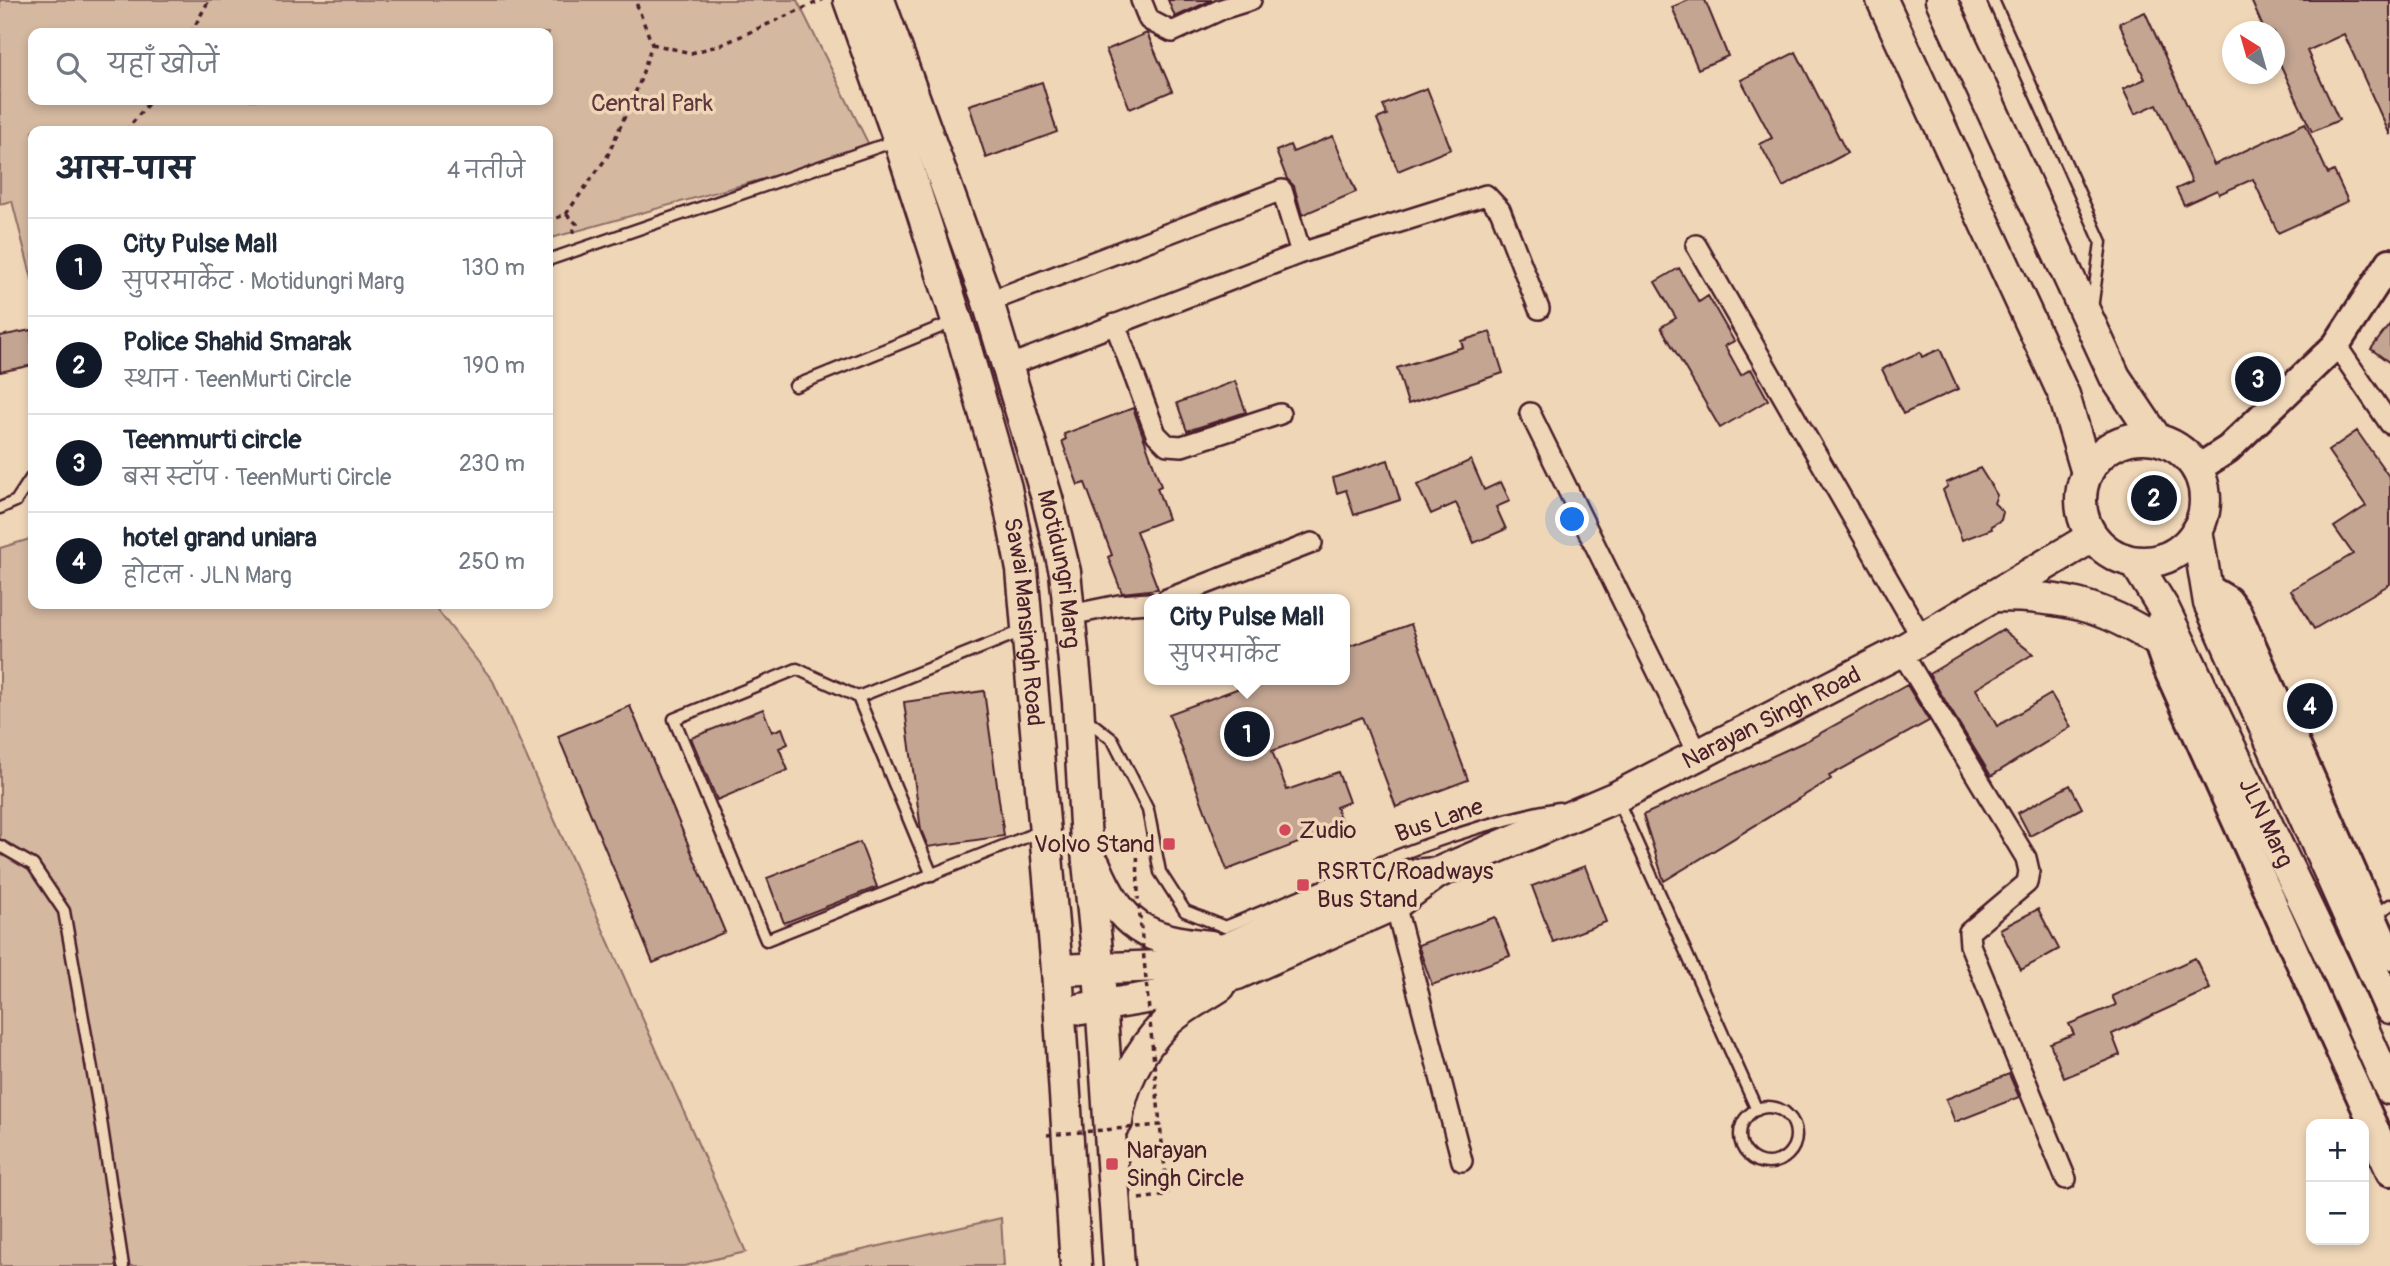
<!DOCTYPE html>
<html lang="hi">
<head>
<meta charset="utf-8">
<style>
  body { margin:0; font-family:Pangolin,"Playpen Sans Deva",sans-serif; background:#f2f2f3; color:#1f2937 }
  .controls { position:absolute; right:21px; bottom:21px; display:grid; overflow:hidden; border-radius:14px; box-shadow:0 4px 10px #0003 }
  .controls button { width:63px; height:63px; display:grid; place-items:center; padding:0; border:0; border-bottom:2px solid #e0e1e3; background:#fff; color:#1f2937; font:35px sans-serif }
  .compass { position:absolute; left:2222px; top:21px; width:63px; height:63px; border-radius:50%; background:#fff; box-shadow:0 4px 10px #0003; rotate:323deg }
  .you { position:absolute; left:1573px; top:520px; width:24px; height:24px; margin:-18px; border:5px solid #fff; border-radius:50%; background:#1a73e8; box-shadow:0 0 0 10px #1a73e833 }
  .badge { display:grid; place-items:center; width:46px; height:46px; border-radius:50%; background:#111827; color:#fff; font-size:23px; font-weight:700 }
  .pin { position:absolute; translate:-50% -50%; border:4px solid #fff; box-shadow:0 2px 7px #0006 }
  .popup { position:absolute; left:1144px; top:594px; width:206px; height:91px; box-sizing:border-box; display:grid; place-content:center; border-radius:14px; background:#fff; filter:drop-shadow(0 2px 5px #0005); font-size:23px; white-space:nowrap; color:#747a83 }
  .popup b { font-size:26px; color:#1f2937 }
  .popup::after { content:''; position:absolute; left:50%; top:100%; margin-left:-14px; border:14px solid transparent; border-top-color:#fff }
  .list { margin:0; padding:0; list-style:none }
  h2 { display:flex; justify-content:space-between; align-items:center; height:91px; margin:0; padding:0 28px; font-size:30px }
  h2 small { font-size:23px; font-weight:400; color:#747a83 }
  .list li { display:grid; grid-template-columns:46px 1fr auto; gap:21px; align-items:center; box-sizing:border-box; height:98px; padding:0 28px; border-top:2px solid #e0e1e3 }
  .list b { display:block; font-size:26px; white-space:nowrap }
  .list p { margin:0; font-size:23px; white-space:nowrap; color:#747a83 }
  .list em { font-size:23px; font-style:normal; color:#747a83 }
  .icon { flex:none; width:38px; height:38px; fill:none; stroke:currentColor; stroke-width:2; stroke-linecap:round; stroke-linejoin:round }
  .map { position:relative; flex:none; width:2390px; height:1266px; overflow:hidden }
  .search { position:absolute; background:#fff; box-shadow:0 4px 10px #0003; left:28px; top:28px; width:525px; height:77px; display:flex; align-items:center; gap:18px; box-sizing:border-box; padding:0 24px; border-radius:14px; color:#747a83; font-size:26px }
  .panel { position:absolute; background:#fff; box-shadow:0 4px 10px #0003; left:28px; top:126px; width:525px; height:483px; border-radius:14px }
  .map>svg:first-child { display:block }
  .green { fill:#d4b8a0; stroke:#8f6c66; stroke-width:2; fill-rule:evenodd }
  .building { fill:#c3a592; stroke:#4a1f2b; stroke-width:2 }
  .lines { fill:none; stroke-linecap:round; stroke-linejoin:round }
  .lane-casing { stroke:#4a1f2b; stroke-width:15 }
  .street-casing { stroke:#4a1f2b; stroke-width:24 }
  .secondary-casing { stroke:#4a1f2b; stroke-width:32 }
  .primary-casing { stroke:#4a1f2b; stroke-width:35 }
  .path { stroke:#4a1f2b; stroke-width:3.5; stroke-dasharray:5 5; stroke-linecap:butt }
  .lane { stroke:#efd6b7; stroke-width:10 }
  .street { stroke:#efd6b7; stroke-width:19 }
  .secondary { stroke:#efd6b7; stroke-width:26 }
  .primary { stroke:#efd6b7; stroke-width:30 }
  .path-bridge { stroke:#4a1f2b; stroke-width:3.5; stroke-dasharray:5 5; stroke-linecap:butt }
  .poi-dot { fill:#d1495b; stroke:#efd6b7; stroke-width:2.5 }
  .labels { text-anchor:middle; stroke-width:7; stroke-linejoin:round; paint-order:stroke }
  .park-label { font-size:24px; fill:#5f363d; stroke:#efd6b7 }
  .street-label { font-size:24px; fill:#4a1f2b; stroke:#efd6b7 }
  .poi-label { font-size:24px; fill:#4a1f2b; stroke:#efd6b7; text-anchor:start }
</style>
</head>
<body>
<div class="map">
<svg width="2390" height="1266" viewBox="0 0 2390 1266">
  <rect width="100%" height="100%" fill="#efd6b7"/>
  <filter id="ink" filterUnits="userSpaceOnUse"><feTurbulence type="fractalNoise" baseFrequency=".0143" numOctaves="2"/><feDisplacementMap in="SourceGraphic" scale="14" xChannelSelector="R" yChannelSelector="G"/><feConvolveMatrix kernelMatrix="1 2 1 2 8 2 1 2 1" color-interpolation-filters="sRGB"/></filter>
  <g filter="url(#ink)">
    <path class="green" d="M0 0H797L871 149 548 239V131H33V283L12 201 0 204ZM33 33H548V100H33Z
      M33 538V604H402L435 607 493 681 746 1252 684 1266H0V548Z
      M1001 1218 1004 1266H793Z"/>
    <path class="building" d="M1168 0H1212L1175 17Z
      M1689 0H1705L1728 56 1698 69 1672 7Z
      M2251 0H2390V135L2344 34 2307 51 2339 120 2312 132 2274 51V32H2265Z
      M2145 12 2214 165 2305 123 2328 174 2334 171 2348 201 2278 233 2253 179 2219 194 2217 190 2184 205 2176 189 2192 182 2157 104 2135 114 2123 89 2145 79 2119 23Z
      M1147 33 1172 91 1130 109 1106 50Z
      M1796 52 1847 153 1783 187 1760 144 1772 138 1741 80Z
      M1042 82 1057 132 986 158 969 105Z
      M1427 88 1451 149 1398 171 1377 119 1387 115 1383 105Z
      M1333 136 1356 192 1302 215 1294 186 1287 179 1276 151 1290 145 1293 152Z
      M1679 268 1699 302 1708 296 1734 341 1725 346 1741 375 1751 369 1768 400 1720 428 1661 327 1676 318 1655 282Z
      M2390 324V363L2371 349Z
      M31 330 33 365 0 372V336Z
      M1490 332 1503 373 1408 404 1397 368 1463 347 1461 341Z
      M1940 349 1958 389 1903 414 1882 369 1920 352 1922 357Z
      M1235 381 1246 412 1187 431 1177 403Z
      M1133 408 1161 486 1157 488 1168 519 1136 531 1158 589 1122 593 1108 557 1112 555 1085 483 1078 485 1062 441 1066 439 1064 434Z
      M2357 431 2390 478V584L2314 629 2291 590 2353 554 2334 527 2366 506 2328 451Z
      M1388 460 1400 500 1354 515 1346 490 1337 493 1333 478Z
      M1471 460 1484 490 1501 482 1510 501 1496 507 1506 529 1474 543 1456 503 1431 514 1417 485Z
      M1980 468 1997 495 1994 503 2003 512 2001 520 1991 526 1992 529 1962 540 1943 490 1948 486 1946 483Z
      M1411 624 1468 780 1396 807 1362 717 1272 751 1287 790 1338 772 1349 802 1336 807 1343 826 1227 870 1169 714 1261 680H1345V648Z
      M2003 630 2033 654 1976 689 1997 726 2051 694 2071 727 1991 776 1929 674Z
      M1907 685 1929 721 1829 776 1831 779 1664 881 1643 815 1806 741Z
      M984 691 1004 836 928 847 921 830 904 702Z
      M630 706 725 932 653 963 558 736Z
      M763 709 772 732 782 728 788 744 779 748 788 770 717 800 691 738Z
      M2070 785 2082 808 2030 836 2018 813Z
      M860 842 877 887 784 923 767 878Z
      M1585 866 1606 922 1553 942 1532 886Z
      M2038 909 2059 949 2021 970 2000 929Z
      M1495 917 1510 956 1432 985 1418 945Z
      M2195 958 2210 989 2112 1034 2120 1055 2064 1078 2050 1043 2074 1034 2069 1024 2116 1005 2112 996Z
      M2009 1074 2019 1097 1955 1122 1946 1099Z"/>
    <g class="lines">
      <g class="lane-casing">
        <path id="lane" d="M1993 0 2101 242 2092 309
          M548 260 895 141
          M795 386 953 322
          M0 508 16 501 33 475
          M1025 630 858 697 797 669 674 719 766 940 1041 831
          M858 697 932 875
          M1085 718 1113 740 1148 810 1160 872 1185 911 1225 927C1334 883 1442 829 1559 808
          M1617 799 1757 1110
          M0 846 33 865 64 911 100 1114 123 1266
          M2373 917 2390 905
          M1740 1135a28 28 0 1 1 56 0a28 28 0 1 1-56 0Z"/>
      </g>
      <g class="street-casing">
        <path id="street" d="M1141 0 1149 20 1172 32 1222 9 1251 0
          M1696 245 1922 638
          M988 302 1282 190 1301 253
          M1115 324 1156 434 1167 445 1182 446 1280 414
          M2336 345 2390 424
          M1008 366 1301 253 1486 195 1500 210 1539 309
          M1530 413 1698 754
          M1167 599 1312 543
          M1070 615 1119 605 1149 603
          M1901 651 2026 858 2029 871 2027 883 1969 932 1970 945 2066 1179
          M1395 904 1462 1161"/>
      </g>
      <g class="secondary-casing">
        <path id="secondary" d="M2197 469 2228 449 2336 345 2390 262
          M2206 587 2228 600 2238 613 2390 956
          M2160 622 2157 641 2165 664 2379 1138 2382 1155 2390 1172"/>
      </g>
      <g class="primary-casing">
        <g id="primary">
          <path id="s1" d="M849 0 899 140 964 342 1006 488 1022 570 1057 970 1076 1266"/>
          <path id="s2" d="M879 0 988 302 1047 498 1065 572 1078 702 1086 842 1099 971 1119 1266"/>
          <path d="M1882 0 2064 395 2087 473"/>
          <path d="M1941 0 2115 377 2156 438"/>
          <circle cx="2143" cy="500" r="62"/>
          <path d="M2197 530 2209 603 2390 1008"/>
          <path id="s3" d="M2135 562 2164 609 2337 970 2390 1089"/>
          <path d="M1993 596C2059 596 2101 604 2157 641"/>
          <path d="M1095 865C1121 927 1145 940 1210 946"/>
          <path d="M1057 970 1162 966 1193 958 1228 948 1387 877 1437 873"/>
          <path id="s4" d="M1081 1009 1158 996 1237 974 1395 904 1437 873 1616 797 1901 651 2092 537"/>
          <path d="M1117 1122C1120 1087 1140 1049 1165 1024 1179 1009 1202 998 1220 986"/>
        </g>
      </g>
      <path class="path" d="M191 33 209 0
        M652 44 691 53 721 45 822 0
        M126 131 151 100
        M566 214 607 157 639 84 652 44 635 0
        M548 222 566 214 577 224 571 235
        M1137 837 1138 892
        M1139 1199 1168 1195 1160 1125"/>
      <use href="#lane" class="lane"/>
      <use href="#street" class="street"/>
      <use href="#secondary" class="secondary"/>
      <use href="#primary" class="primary"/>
      <path class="path-bridge" d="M1047 1135 1160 1125 1138 897"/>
    </g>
  </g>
  <g class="poi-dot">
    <circle cx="1285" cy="830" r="7"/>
    <rect x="1162" y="837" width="14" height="14" rx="3.5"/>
    <rect x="1296" y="878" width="14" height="14" rx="3.5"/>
    <rect x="1105" y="1157" width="14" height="14" rx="3.5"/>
  </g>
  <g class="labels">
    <g class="park-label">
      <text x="652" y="111">Central Park</text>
    </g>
    <g class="street-label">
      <text dy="8" stroke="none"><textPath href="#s2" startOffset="598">Motidungri Marg</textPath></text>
      <text dy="8" stroke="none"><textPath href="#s1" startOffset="648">Sawai Mansingh Road</textPath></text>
      <text dy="8" stroke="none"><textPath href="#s4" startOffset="754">Narayan Singh Road</textPath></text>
      <text transform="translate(1439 820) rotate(-19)" y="8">Bus Lane</text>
      <text dy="8" stroke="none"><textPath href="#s3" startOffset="292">JLN Marg</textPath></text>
    </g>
    <g class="poi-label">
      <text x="1299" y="838">Zudio</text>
      <text x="1155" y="852" text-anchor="end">Volvo Stand</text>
      <text x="1317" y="879">RSRTC/Roadways<tspan x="1317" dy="28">Bus Stand</tspan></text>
      <text x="1126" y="1158">Narayan<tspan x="1126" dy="28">Singh Circle</tspan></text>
    </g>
  </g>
</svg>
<div class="controls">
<button>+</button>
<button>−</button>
</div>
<svg class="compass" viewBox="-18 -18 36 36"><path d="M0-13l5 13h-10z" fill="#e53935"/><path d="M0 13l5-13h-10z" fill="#747a83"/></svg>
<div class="you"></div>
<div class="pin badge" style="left:1247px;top:734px">1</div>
<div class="popup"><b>City Pulse Mall</b>सुपरमार्केट</div>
<div class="pin badge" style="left:2154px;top:498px">2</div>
<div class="pin badge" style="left:2258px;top:379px">3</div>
<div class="pin badge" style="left:2310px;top:706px">4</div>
<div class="search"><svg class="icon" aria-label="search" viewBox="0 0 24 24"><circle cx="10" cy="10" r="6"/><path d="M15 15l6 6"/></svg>यहाँ खोजें</div>
<section class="panel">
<h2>आस-पास<small>4 नतीजे</small></h2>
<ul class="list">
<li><span class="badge">1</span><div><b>City Pulse Mall</b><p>सुपरमार्केट · Motidungri Marg</p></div><em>130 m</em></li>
<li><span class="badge">2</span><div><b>Police Shahid Smarak</b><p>स्थान · TeenMurti Circle</p></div><em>190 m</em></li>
<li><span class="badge">3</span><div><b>Teenmurti circle</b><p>बस स्टॉप · TeenMurti Circle</p></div><em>230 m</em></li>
<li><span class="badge">4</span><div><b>hotel grand uniara</b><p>होटल · JLN Marg</p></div><em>250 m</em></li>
</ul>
</section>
</div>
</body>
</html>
